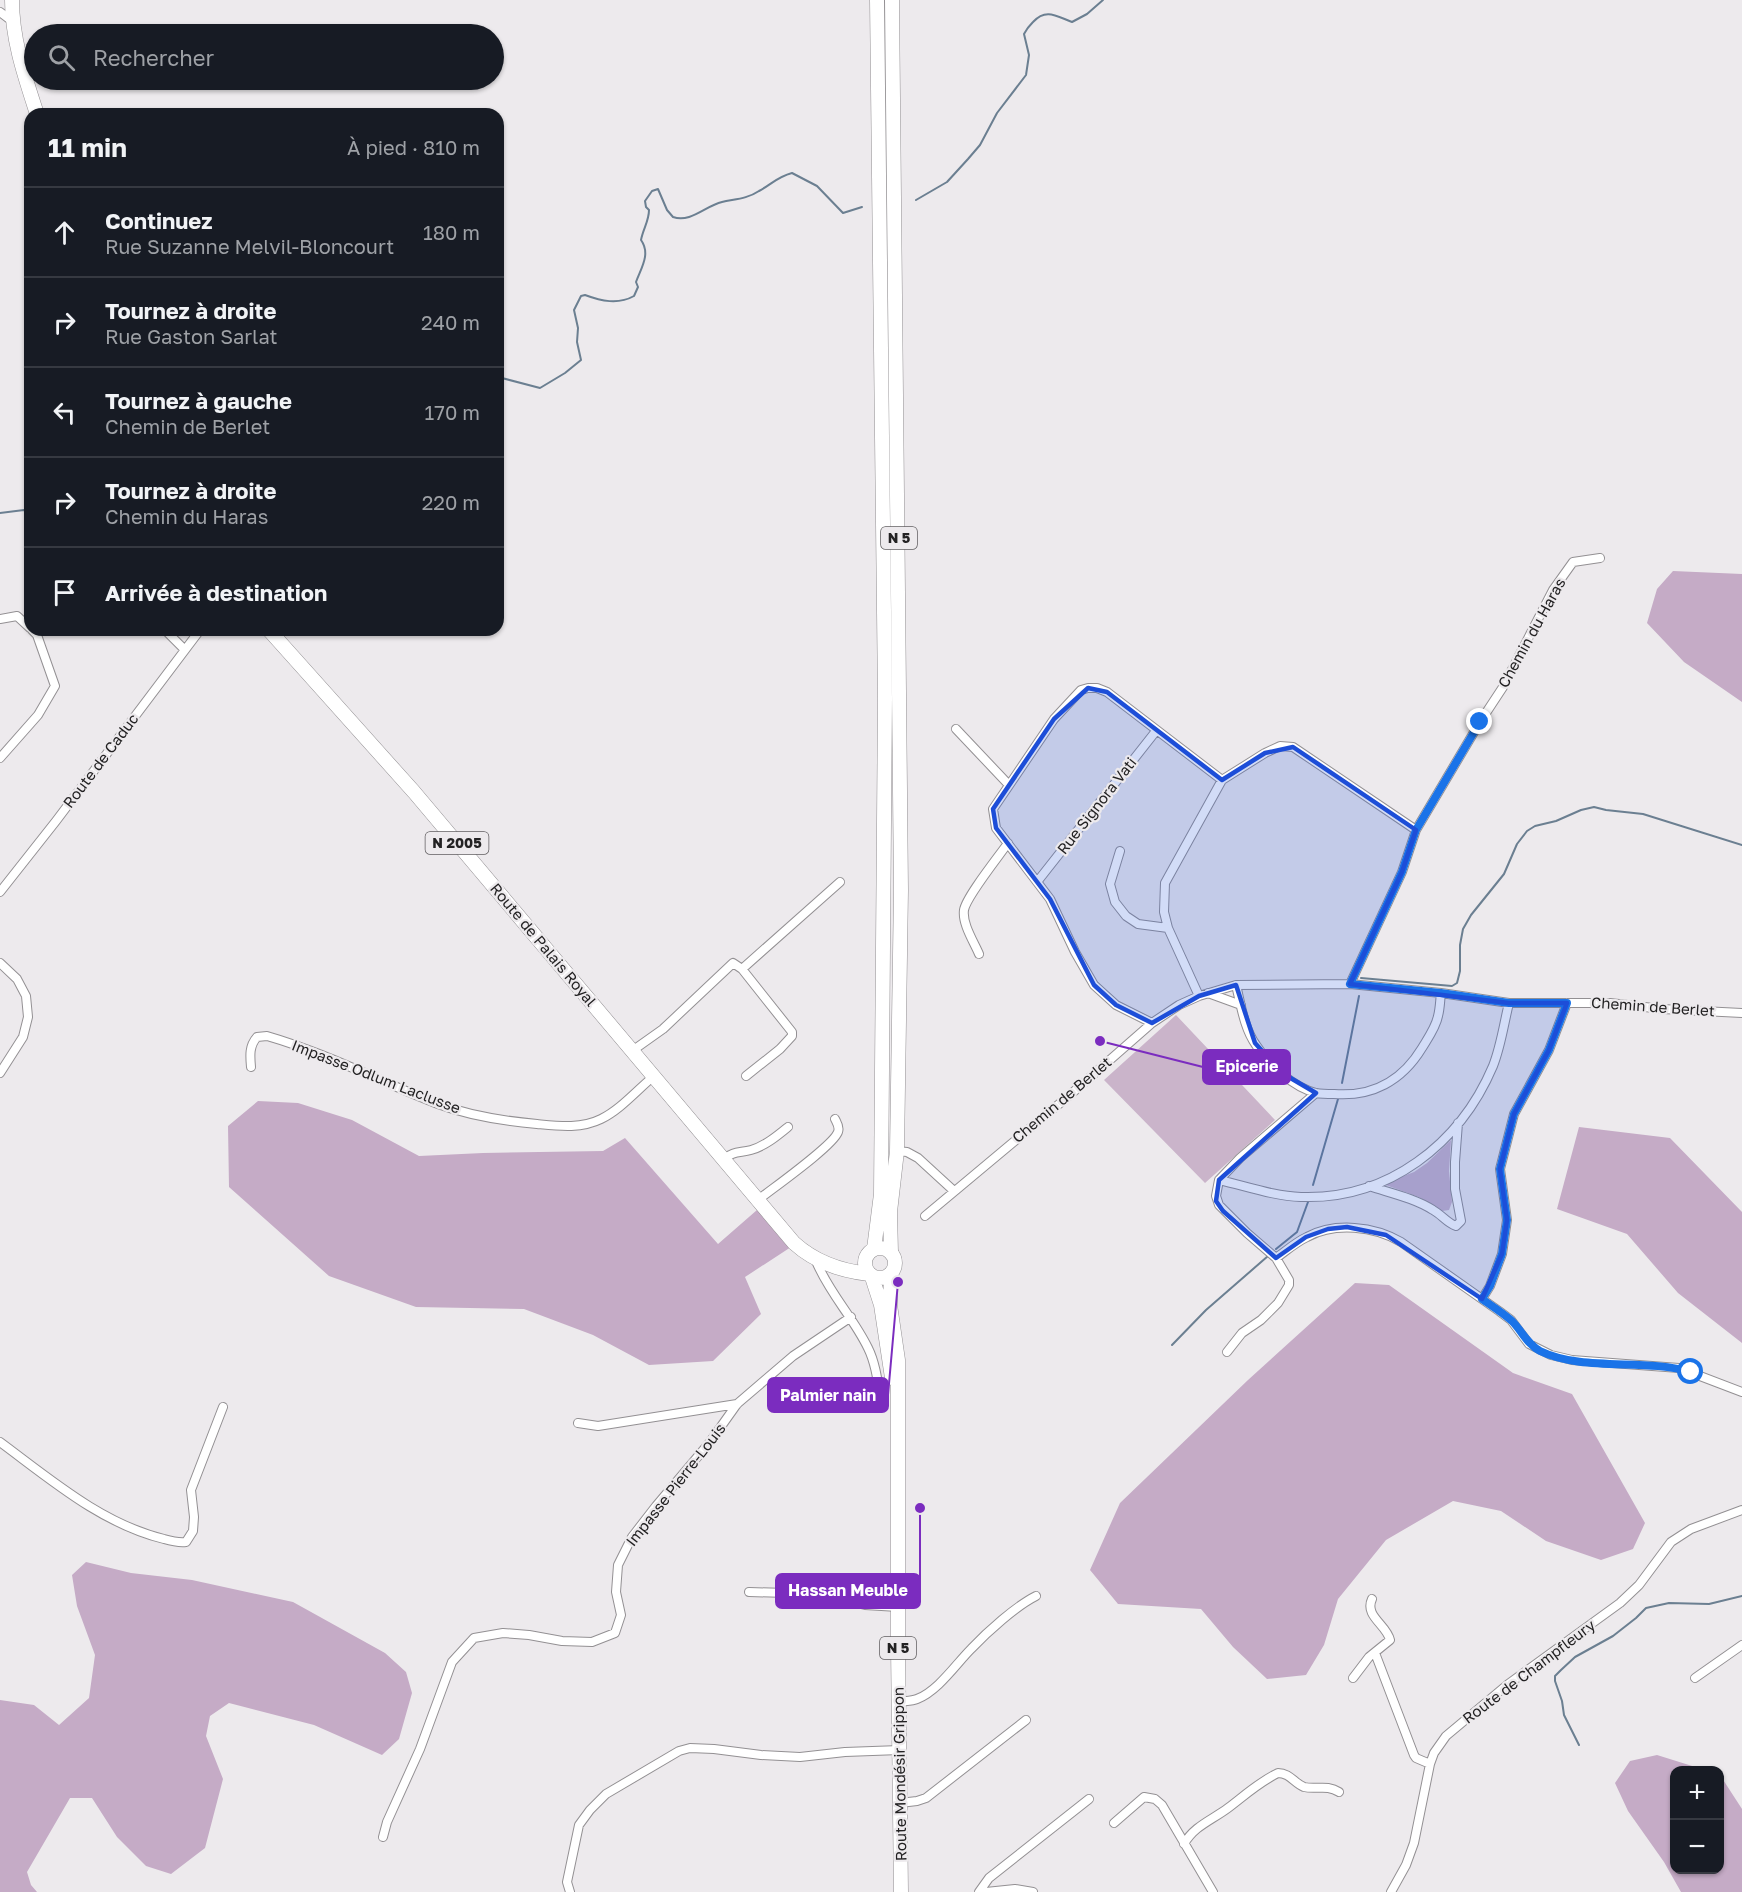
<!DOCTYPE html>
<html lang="fr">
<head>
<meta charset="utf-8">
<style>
  body { margin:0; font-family:"Golos Text",sans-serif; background:#242831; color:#f1f3f6 }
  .controls { position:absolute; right:18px; bottom:18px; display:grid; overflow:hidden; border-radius:12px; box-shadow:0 2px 4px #0004 }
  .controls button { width:54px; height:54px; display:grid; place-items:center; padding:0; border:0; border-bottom:2px solid #363941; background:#171b24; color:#f1f3f6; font:30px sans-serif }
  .stop { position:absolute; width:18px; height:18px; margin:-14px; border:4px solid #1a73e8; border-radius:50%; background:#fff }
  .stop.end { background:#1a73e8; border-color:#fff; box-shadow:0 2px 6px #0008 }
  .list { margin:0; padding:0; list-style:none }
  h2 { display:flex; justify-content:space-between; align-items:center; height:78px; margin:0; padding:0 24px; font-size:26px }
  h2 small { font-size:20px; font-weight:400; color:#9ea1a6 }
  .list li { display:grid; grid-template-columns:39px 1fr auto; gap:18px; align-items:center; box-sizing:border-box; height:90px; padding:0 24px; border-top:2px solid #363941 }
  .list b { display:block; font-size:22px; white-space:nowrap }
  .list p { margin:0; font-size:20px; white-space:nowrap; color:#9ea1a6 }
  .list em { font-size:20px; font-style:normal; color:#9ea1a6 }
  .icon { flex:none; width:33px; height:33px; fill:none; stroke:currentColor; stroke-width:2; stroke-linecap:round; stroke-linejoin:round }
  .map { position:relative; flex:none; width:1742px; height:1892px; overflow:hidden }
  .search { position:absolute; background:#171b24; box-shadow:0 2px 4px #0004; left:24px; top:24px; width:480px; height:66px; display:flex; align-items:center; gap:15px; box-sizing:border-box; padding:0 21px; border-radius:33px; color:#9ea1a6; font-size:22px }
  .panel { position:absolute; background:#171b24; box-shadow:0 2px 4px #0004; left:24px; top:108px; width:480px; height:528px; border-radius:18px }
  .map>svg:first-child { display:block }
  .green { fill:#cab4ca }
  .forest { fill:#c5abc6 }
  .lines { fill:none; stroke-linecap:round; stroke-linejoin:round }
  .stream { stroke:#6b7f91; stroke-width:2 }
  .minor-casing { stroke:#939093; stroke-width:10 }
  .primary-casing { stroke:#939093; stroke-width:15 }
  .trunk-casing { stroke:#939093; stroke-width:15 }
  .minor { stroke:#fff; stroke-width:8 }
  .primary { stroke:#fff; stroke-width:14 }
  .trunk { stroke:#fff; stroke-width:14 }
  .route { stroke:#1a73e8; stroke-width:8 }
  .marked { fill:#1d4ed8; fill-opacity:0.2; stroke:#1d4ed8; stroke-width:4.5; stroke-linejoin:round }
  .labels { text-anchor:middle; stroke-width:4.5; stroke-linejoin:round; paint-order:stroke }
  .shield { fill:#edeaed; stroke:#605e60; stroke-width:1.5 }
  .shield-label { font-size:14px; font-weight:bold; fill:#232223 }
  .street-label { font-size:15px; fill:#232223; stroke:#edeaed }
  .leader { fill:none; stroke:#7b2cbf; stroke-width:2 }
  .callout-dot { fill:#7b2cbf; stroke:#edeaed; stroke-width:2 }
  .callout { fill:#7b2cbf; stroke:#7b2cbf; stroke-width:2 }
  .callout-label { font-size:16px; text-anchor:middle; font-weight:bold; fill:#fff }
</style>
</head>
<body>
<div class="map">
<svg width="1742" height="1892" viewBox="0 0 1742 1892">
  <rect width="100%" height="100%" fill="#edeaed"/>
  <path class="green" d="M1176 1015 1275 1120 1205 1183 1104 1080Z
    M1451 1140 1449 1171 1452 1202 1449 1210 1442 1211 1419 1197 1383 1184 1414 1172 1427 1163Z"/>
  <path class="forest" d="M1673 571 1742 574V702L1684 662 1647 623 1657 589Z
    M258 1101 298 1103 352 1120 419 1156 483 1153 603 1151 625 1138 718 1244 757 1210 791 1247 745 1277 761 1314 713 1361 649 1365 593 1335 524 1309 416 1307 329 1276 229 1187 228 1126Z
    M1579 1127 1670 1138 1742 1212V1343L1678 1293 1627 1234 1557 1209Z
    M1355 1283 1389 1285 1513 1373 1572 1394 1645 1523 1633 1549 1601 1560 1546 1541 1501 1511 1453 1501 1386 1540 1338 1599 1324 1645 1306 1675 1267 1679 1233 1647 1201 1609 1118 1604 1090 1570 1120 1503 1248 1380Z
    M86 1562 131 1573 192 1580 293 1602 385 1653 406 1672 412 1693 399 1739 382 1755 314 1725 229 1703 210 1716 206 1736 223 1779 205 1848 171 1874 146 1866 117 1837 92 1798H70L27 1872 31 1885 37 1892H0V1700L34 1705 59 1725 89 1698 95 1655 77 1606 72 1575Z
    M1657 1755 1705 1770H1674V1870H1720V1775L1742 1809V1892H1681L1664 1862 1628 1811 1615 1783 1630 1761Z"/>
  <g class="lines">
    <path class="stream" d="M916 200 947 182 968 159 980 145 997 113 1026 75 1029 55 1024 34C1026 30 1029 26 1033 22 1046 8 1056 16 1072 22L1087 14 1103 0
      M498 377 540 388 565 373 581 360 577 342 578 328 574 310 581 296 585 295C601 301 618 305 634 296L638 287 636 282C641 268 651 254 641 240 643 229 649 221 649 210L646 207 645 201 652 191 658 189 667 210 673 217C691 223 705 206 722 202 735 199 747 199 759 191 772 184 777 177 792 173L817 186 843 213 862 207
      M0 513 24 510 30 511
      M1361 978 1452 986 1457 983 1460 971V945L1463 929 1471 915 1504 874 1517 844 1527 831 1535 826 1556 821 1581 810 1594 807 1606 810 1643 814 1742 845
      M1342 1083 1359 996
      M1313 1185 1338 1099
      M1276 1249 1297 1232 1308 1202
      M1172 1345 1206 1310 1268 1256
      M1579 1745 1564 1715 1562 1701 1555 1681V1676L1561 1670 1575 1657 1613 1636 1636 1618 1646 1608 1669 1603 1709 1604 1742 1596"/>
    <g class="minor-casing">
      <path id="minor" d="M0 12 12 21
        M0 619 17 616 30 628
        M165 630 184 649
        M956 729 1009 785
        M0 758 38 715 55 686 37 635 32 630
        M1120 851 1110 884 1115 902 1126 916 1138 924 1168 928
        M1037 882 1156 731
        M0 892 56 821 200 630
        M979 954C974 942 962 924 964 910 966 897 999 856 1008 843
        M0 963 17 979 26 996 28 1017 23 1037 0 1073
        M742 969 840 882
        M1350 984 1402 872 1416 830 1480 722 1503 687 1553 590 1573 562 1600 558
        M1236 985C1241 1005 1244 1028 1256 1045 1269 1065 1293 1087 1316 1093 1322 1094 1329 1094 1334 1094 1372 1097 1402 1081 1422 1048 1428 1038 1436 1027 1438 1016 1440 1009 1440 1001 1441 993
        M1208 993 1241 1005
        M1199 996 1168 928 1164 912 1165 883 1222 780 1265 753 1280 746 1293 747 1416 830
        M1152 1023 1116 1005 1094 985 1075 952 1050 899 996 828 993 809 1054 719 1081 690 1088 688H1097L1107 692 1222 780
        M632 1051 663 1029 733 963 742 969 792 1032V1036L780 1049 746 1076
        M251 1067C250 1056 249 1046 257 1037L267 1036C326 1053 381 1082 438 1104 470 1116 504 1121 537 1124 558 1126 581 1129 601 1119 620 1110 637 1090 654 1076
        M897 1151 907 1152 918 1158 954 1191
        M724 1159C733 1151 740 1153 751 1150 765 1146 777 1136 788 1127
        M1219 1180C1246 1186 1273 1196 1301 1197 1388 1200 1460 1144 1493 1066 1501 1046 1504 1023 1509 1003
        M1369 1186C1390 1193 1414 1198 1433 1210 1442 1215 1447 1223 1456 1226L1461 1221 1455 1189V1162L1458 1123
        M758 1200C773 1188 833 1146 838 1132 840 1127 837 1123 835 1119
        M925 1216 1071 1094 1152 1023 1179 1005 1199 996 1236 985 1350 984 1441 993 1509 1003H1610L1662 1009 1742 1013
        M1276 1258C1286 1251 1296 1242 1307 1237 1335 1222 1374 1226 1401 1242L1499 1311 1511 1320 1529 1344 1551 1355 1572 1360 1679 1368 1742 1392
        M816 1261C829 1293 853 1317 868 1348 876 1364 878 1384 881 1402
        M1482 1299 1490 1286 1502 1254 1507 1220 1500 1169 1514 1114 1549 1050 1567 1003
        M1227 1352 1242 1333 1261 1320 1278 1303 1289 1285V1280L1276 1258 1247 1233 1219 1205 1216 1196 1219 1180 1240 1158 1316 1093
        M578 1423 598 1426 737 1404
        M0 1442C50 1479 102 1524 164 1539 171 1541 178 1543 186 1542L193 1531 194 1517 191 1490 223 1407
        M749 1592 820 1594 865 1605 898 1607
        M1375 1653 1414 1755 1416 1758 1430 1764
        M1353 1678 1369 1657 1390 1640C1387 1625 1364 1616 1372 1599
        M1695 1678 1742 1645
        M899 1702C905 1701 912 1701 917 1699 938 1691 956 1664 971 1649 987 1632 1016 1606 1036 1596
        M900 1803 917 1801 926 1798 1026 1720
        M1114 1823 1144 1797 1155 1799 1162 1805 1213 1892
        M383 1837 387 1822 420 1749 452 1662 474 1638 503 1633 529 1635 562 1641 592 1642 615 1633 621 1615 616 1592 618 1565 632 1537 656 1506 710 1442 737 1404 793 1356 851 1317
        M1184 1844C1194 1826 1212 1820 1228 1808 1244 1796 1259 1782 1278 1773 1290 1773 1294 1783 1304 1787 1316 1790 1327 1784 1339 1792
        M570 1892 567 1882 579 1825 590 1810 606 1794 679 1751 690 1748 714 1749 761 1755 800 1757 845 1752 900 1750
        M979 1892 989 1878 1089 1799
        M986 1892 1015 1889 1033 1892
        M1391 1892 1406 1865 1414 1843 1430 1764 1434 1753 1446 1736 1507 1685 1620 1603 1639 1585 1671 1542 1691 1529 1742 1510"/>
    </g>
    <g class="primary-casing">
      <path id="primary" d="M12 0C12 40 25 77 37 114
        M269 630 414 792 794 1243C816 1263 841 1271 869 1274
        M865 1263a15 15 0 1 1 30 0a15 15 0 1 1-30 0Z
        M891 1274 890 1305 898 1360V1647L901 1892
        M872 1277 881 1305 892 1378"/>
    </g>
    <g class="trunk-casing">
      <path id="trunk" d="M874 1249 881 1194 885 698 877 0
        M891 1253 890 1212 897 1151 901 890 892 0"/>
    </g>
    <use href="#minor" class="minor"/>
    <use href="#primary" class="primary"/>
    <use href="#trunk" class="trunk"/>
  </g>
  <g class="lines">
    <path class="route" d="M1480 722 1416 830 1402 872 1350 984 1441 993 1509 1003H1567L1549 1050 1514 1114 1500 1169 1507 1220 1502 1254 1490 1286 1482 1299C1492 1306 1503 1313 1512 1321 1522 1331 1527 1344 1540 1351 1583 1372 1645 1358 1691 1372"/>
  </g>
  <path class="marked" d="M1088 688 1107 692 1222 780 1265 753 1293 747 1416 830 1402 872 1350 984 1509 1003H1567L1549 1050 1514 1114 1500 1169 1507 1220 1502 1254 1482 1299 1386 1235 1347 1227 1328 1229 1306 1237 1276 1258 1223 1211 1216 1201 1219 1180 1316 1093 1282 1073 1255 1043 1236 985 1199 996 1152 1023 1116 1005 1094 985 1050 899 996 828 993 809 1054 719Z"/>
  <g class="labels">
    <g class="shield">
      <rect x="881" y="527" width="36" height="22" rx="4.5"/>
      <rect x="425.5" y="832" width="63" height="22" rx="4.5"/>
      <rect x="880" y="1637" width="36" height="22" rx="4.5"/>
    </g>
    <g class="shield-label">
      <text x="899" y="543">N 5</text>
      <text x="457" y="848">N 2005</text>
      <text x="898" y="1653">N 5</text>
    </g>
    <g class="street-label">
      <text transform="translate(1532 633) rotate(-61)" y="5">Chemin du Haras</text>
      <text transform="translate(101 761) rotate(-53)" y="5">Route de Caduc</text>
      <text transform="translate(1097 806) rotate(-52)" y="5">Rue Signora Vati</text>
      <text transform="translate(543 945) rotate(50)" y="5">Route de Palais Royal</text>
      <text transform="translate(1653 1007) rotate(4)" y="5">Chemin de Berlet</text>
      <text transform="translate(376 1077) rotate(21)" y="5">Impasse Odlum Laclusse</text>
      <text transform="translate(1062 1100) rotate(-40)" y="5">Chemin de Berlet</text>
      <text transform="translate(676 1485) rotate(-52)" y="5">Impasse Pierre-Louis</text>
      <text transform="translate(1529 1672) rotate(-37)" y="5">Route de Champfleury</text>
      <text transform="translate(900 1774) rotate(-91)" y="5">Route Mondésir Grippon</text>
    </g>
  </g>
  <path class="leader" d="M1100 1041L1203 1067M898 1282L888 1395M920 1508L920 1591"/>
  <g class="callout-dot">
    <circle cx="1100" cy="1041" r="6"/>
    <circle cx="898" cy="1282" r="6"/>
    <circle cx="920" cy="1508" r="6"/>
  </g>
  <g class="callout">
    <rect x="1203" y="1050" width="87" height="34" rx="6"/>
    <rect x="768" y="1378" width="120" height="34" rx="6"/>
    <rect x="776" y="1574" width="144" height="34" rx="6"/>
  </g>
  <g class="callout-label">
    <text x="1247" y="1072">Epicerie</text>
    <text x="828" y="1401">Palmier nain</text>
    <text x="848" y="1596">Hassan Meuble</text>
  </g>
</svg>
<div class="controls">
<button>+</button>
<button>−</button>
</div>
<div class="stop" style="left:1691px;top:1372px"></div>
<div class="stop end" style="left:1480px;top:722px"></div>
<div class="search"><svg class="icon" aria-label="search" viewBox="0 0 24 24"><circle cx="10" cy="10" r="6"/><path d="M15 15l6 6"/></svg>Rechercher</div>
<section class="panel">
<h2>11 min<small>À pied · 810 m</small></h2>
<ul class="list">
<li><svg class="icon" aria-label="ahead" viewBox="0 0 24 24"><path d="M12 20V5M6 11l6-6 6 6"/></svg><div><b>Continuez</b><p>Rue Suzanne Melvil-Bloncourt</p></div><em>180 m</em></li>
<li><svg class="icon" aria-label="right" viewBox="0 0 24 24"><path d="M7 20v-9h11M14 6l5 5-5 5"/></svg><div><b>Tournez à droite</b><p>Rue Gaston Sarlat</p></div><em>240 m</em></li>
<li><svg class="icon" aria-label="left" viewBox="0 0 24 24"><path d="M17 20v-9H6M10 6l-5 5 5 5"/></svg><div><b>Tournez à gauche</b><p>Chemin de Berlet</p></div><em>170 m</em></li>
<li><svg class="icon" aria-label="right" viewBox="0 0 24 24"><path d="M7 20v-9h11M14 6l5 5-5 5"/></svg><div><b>Tournez à droite</b><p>Chemin du Haras</p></div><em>220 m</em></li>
<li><svg class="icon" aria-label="arrive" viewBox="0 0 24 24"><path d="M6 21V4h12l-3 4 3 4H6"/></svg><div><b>Arrivée à destination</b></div></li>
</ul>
</section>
</div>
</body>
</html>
